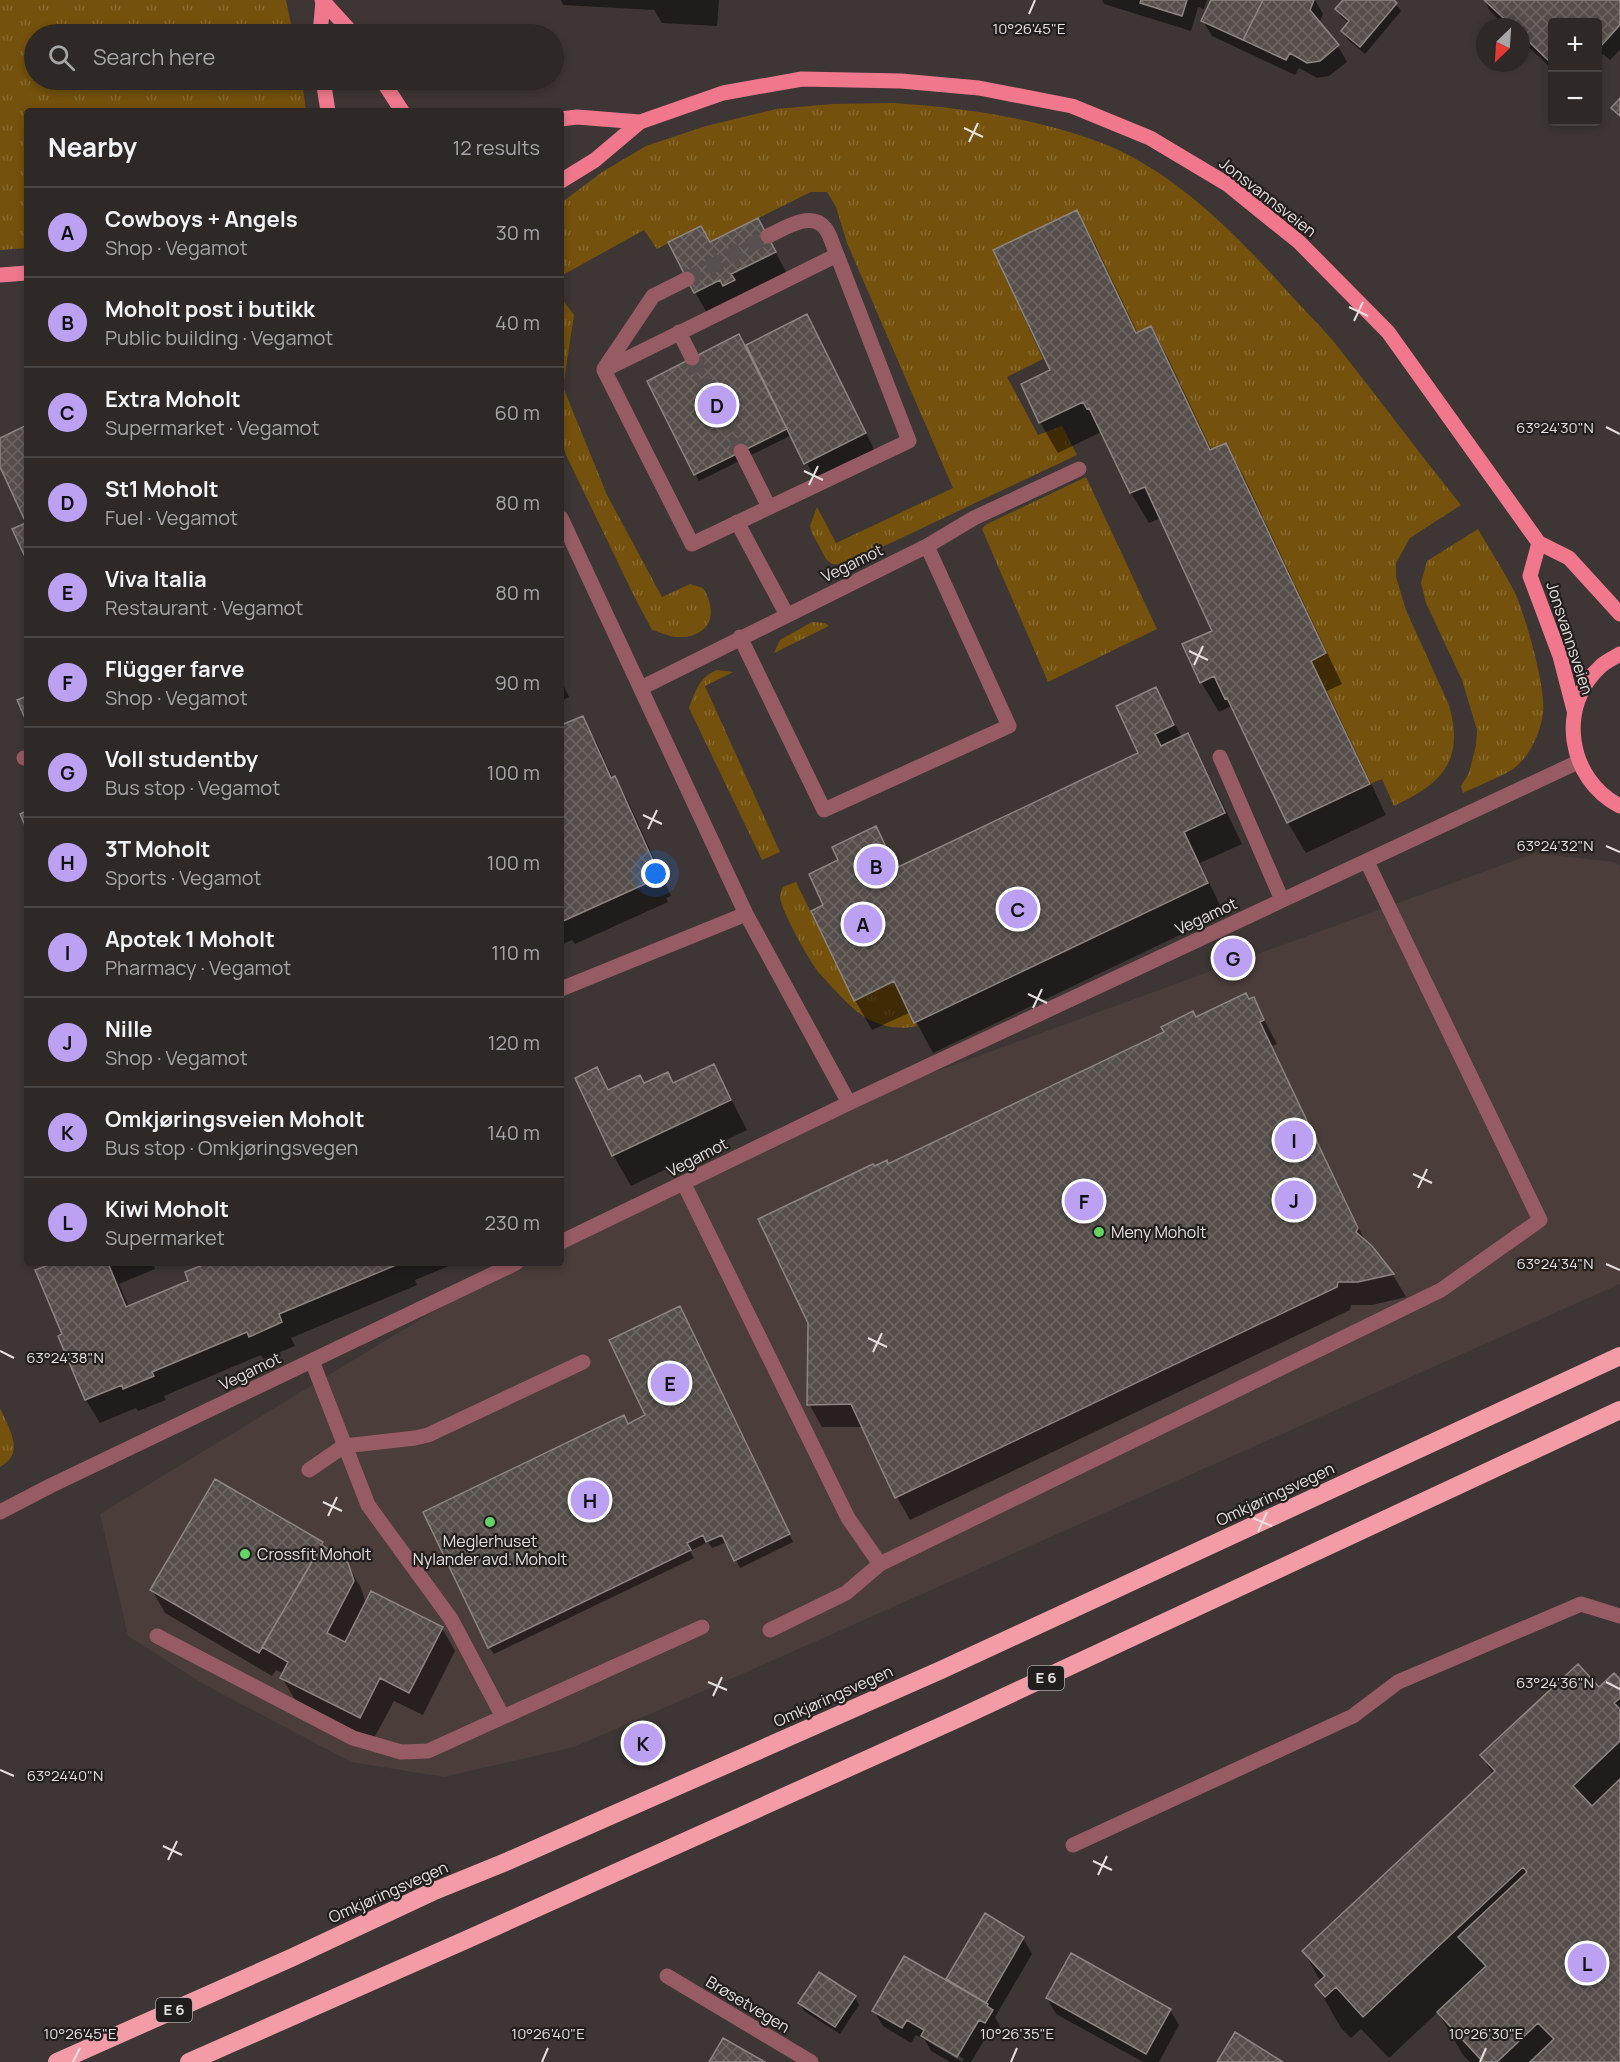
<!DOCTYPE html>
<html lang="en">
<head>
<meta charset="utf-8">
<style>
  body { margin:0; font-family:Manrope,sans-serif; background:#36302f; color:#f1f3f6 }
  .controls { position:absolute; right:18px; top:18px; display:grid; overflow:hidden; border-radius:6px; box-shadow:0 3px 9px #0003 }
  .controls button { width:54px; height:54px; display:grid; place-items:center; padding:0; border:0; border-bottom:2px solid #494444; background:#2e2827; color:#f1f3f6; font:30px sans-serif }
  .compass { position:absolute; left:1476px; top:18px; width:54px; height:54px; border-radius:50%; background:#2e2827; box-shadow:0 3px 9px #0003; rotate:205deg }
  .you { position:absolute; left:656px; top:874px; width:21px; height:21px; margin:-15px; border:4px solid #fff; border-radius:50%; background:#1a73e8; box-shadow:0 0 0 9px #1a73e833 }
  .badge { display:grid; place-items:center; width:39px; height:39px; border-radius:50%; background:#bca0f2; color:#111; font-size:20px; font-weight:700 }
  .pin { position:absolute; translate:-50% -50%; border:3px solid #fff; box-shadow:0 2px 6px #0006 }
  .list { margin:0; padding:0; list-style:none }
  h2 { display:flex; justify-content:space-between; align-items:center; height:78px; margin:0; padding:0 24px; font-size:26px }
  h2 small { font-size:20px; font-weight:400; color:#a7a6a7 }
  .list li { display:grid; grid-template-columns:39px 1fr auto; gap:18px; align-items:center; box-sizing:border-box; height:90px; padding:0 24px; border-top:2px solid #494444 }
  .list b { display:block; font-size:22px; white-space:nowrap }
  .list p { margin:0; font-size:20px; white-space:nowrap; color:#a7a6a7 }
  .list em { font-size:20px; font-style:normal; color:#a7a6a7 }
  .icon { flex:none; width:33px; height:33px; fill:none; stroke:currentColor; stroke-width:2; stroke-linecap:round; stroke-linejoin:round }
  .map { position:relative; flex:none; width:1620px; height:2062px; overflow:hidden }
  .search { position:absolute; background:#2e2827; box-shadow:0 3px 9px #0003; left:24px; top:24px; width:540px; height:66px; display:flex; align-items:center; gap:15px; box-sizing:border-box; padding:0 21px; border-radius:33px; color:#a7a6a7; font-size:22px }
  .panel { position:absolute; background:#2e2827; box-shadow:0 3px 9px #0003; left:24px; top:108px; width:540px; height:1158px; border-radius:6px }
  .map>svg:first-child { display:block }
  .built { fill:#4b3d39 }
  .grass { fill:url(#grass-tufts) }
  .shadow { fill:#0007 }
  .building { fill:url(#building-cross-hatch); stroke:#8d8581; stroke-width:1.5 }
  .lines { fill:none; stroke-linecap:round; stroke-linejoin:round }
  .minor-tunnel { stroke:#56504e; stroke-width:15; stroke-dasharray:15 8; stroke-linecap:butt }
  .minor { stroke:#965b63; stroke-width:15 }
  .major { stroke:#f1788c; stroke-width:15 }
  .highway { stroke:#f39ca8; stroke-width:18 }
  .ticks { fill:none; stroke:#e5e0df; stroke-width:2 }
  .poi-dot { fill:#65d467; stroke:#221e1d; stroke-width:2 }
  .labels { text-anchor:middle; stroke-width:4.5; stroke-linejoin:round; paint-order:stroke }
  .shield { fill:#221e1d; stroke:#aaa6a5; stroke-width:1.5 }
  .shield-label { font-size:15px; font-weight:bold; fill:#e5e0df }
  .street-label { font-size:16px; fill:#e5e0df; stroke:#221e1d }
  .poi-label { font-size:16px; fill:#e5e0df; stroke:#221e1d; text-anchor:start }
  .ticks-label { font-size:15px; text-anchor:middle; fill:#e5e0df; stroke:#221e1d; stroke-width:4.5; stroke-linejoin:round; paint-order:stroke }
</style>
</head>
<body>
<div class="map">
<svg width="1620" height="2062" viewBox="0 0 1620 2062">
  <defs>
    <pattern id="grass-tufts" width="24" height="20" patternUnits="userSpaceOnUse" patternTransform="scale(1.5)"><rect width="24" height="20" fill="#74510c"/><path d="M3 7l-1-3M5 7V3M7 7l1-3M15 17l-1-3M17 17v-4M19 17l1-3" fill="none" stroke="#886a2f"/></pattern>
    <pattern id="building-cross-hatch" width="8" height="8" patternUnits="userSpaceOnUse" patternTransform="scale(1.5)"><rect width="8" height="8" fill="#554e4a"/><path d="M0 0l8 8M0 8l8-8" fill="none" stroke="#6d6764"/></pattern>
  </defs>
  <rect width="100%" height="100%" fill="#3d3634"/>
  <path class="built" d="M1535 853 1614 862 1620 866V1284L731 1679 574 1747 444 1777 351 1762 205 1685 128 1636 100 1514 500 1271 516 1263H561V1242L849 1103Z"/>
  <path class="grass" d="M0 0H286L293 34H34V80H302L306 111H27V248L0 250Z
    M894 103C964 108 1032 117 1099 142 1172 169 1235 233 1286 290 1303 309 1322 327 1338 347 1379 399 1419 453 1461 505L1410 538 1396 563V577L1406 610 1449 705C1465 760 1442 784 1394 806L1382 779 1370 784 1311 661 1326 653 1227 443 1210 450 1152 326 1136 333 1077 210 993 250 1043 359 1007 377 1038 435 1062 426 1077 455 844 565 832 564 826 559 812 533 810 526 817 507 836 543 953 488 847 243 836 207 827 192H811L710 242 701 226 657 249 644 230 561 276V203L602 172 646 146 706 126 776 109 832 104Z
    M561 298 574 315 563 387 607 495 662 597 690 584 703 588C720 615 709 639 675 637 667 636 660 632 652 630L635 598 566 455 561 438Z
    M1086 477 1157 629 1048 682 982 529 985 525Z
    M1478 529C1490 550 1504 571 1515 593 1526 618 1546 687 1543 713 1541 732 1529 758 1513 769 1501 777 1477 786 1463 793L1461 786 1469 773 1476 745 1477 730 1462 680 1426 603 1421 583 1427 561Z
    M812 622 825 623 829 626 774 653 780 640Z
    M717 670 733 672 705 686 780 852 762 860 689 708C695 692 700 676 717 670Z
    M796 882 854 1000 894 981 917 1026C899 1030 884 1027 868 1019 853 1011 832 987 820 974 811 964 780 909 780 896 780 894 782 890 783 887Z
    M0 1408C9 1429 26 1453 0 1467Z"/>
  <path class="shadow" d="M561 0H719L717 26 662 23 654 10 563 5Z
    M1102 0H1207L1204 9 1198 7 1191 31 1104 4Z
    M1213 0H1315L1323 14 1319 23 1338 46 1347 62 1329 76 1317 78 1299 68 1295 75 1212 36 1203 21Z
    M1345 0H1392L1401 11 1365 54 1347 39 1343 31 1349 24 1341 17 1337 9Z
    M1484 0H1620V50L1610 60 1603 54 1598 60V22H1552V69L1521 40V27H1507L1490 11Z
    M1077 212 1094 242 1138 334 1151 328 1168 358 1212 451 1226 445 1243 475 1342 684 1327 691 1386 815 1306 853 1288 823 1231 706 1219 712 1201 682 1215 631 1161 518 1149 523 1131 493 1101 432 1058 453 1040 422 1052 371Z
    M710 243H771L788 276 708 315 695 292Z
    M807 316 878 457 819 486 792 435 699 481 695 474 783 418Z
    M561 680 569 697 561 701Z
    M1155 689 1182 737 1187 735 1204 765 1242 844 1200 863 1224 914 933 1053 911 1012 872 1030 855 1000 825 906 840 861 876 828 898 869 1140 754Z
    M582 718 596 741 613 779 615 778 628 801 671 896 666 898 668 902 575 944 572 940 561 945V727Z
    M1253 999 1277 1044 1272 1046 1365 1241 1393 1275 1406 1297 1372 1305H1351L1350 1310 910 1520 897 1497 863 1427H822L809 1404 874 1168 888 1165 1196 1019Z
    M714 1066 747 1130 631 1186 613 1155 577 1078 596 1069 609 1092 674 1085Z
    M58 1263H153L155 1269 119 1284 129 1307 190 1282 212 1263H456L415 1280 417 1285 291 1338 295 1346 263 1359 261 1355 164 1396 166 1400 138 1411 136 1408 100 1423 86 1400 60 1337 64 1335Z
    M683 1315 793 1542 740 1568 727 1542 712 1548 708 1542 690 1551 694 1558 494 1654 489 1647 629 1425 647 1416Z
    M215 1481 322 1544 326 1550 347 1564 361 1588 366 1604 442 1628 455 1651 423 1715 394 1701 373 1740 296 1701 282 1678 284 1674 276 1670 272 1676 165 1613 152 1590Z
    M1620 1682V2062H1470L1463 2055 1438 2012 1389 2058 1361 2029 1351 2038 1341 2028 1317 1986 1321 1982 1304 1952 1493 1774 1482 1756 1599 1689Z
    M985 1916 1023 1938 1032 1954 995 2017 1000 2026 994 2038 988 2034 971 2062H962L964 2059 929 2039V2042L962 2062H950L931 2051 925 2040 916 2035 911 2043 883 2026 874 2011 946 1982Z
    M855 1997 859 2005 840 2034 804 2011 800 2003Z
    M1047 1998 1170 2010 1179 2025 1159 2062H1143L1056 2014Z"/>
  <path class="building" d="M1141 0H1187L1182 16 1140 3Z
    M1211 0H1263L1243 40 1201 21Z
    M1263 0H1314L1310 10 1339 45 1320 61 1307 63 1290 53 1286 60 1243 40Z
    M1343 0H1394L1397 3 1360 47 1341 31 1349 21 1335 9Z
    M1484 0H1620V25L1601 46 1598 43V22H1552V64L1521 34V27H1513Z
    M1620 98V116L1611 108Z
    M1077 210 1136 333 1151 326 1210 450 1226 443 1326 653 1311 661 1370 784 1287 823 1227 698 1225 699 1214 676 1200 683 1182 644 1212 631 1145 487 1130 493 1089 408 1087 409 1083 402 1039 423 1021 384 1050 370 993 250Z
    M758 218 776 252 731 274 735 280 723 286 720 280 694 293 668 242 701 226 710 242Z
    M807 314 866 433 804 464 746 345Z
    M739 334 787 429 694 475 647 381Z
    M27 425V561L12 529 26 523 0 467V438Z
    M1156 687 1174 725 1155 734 1161 746 1188 733 1225 813 1184 832 1208 883 914 1023 894 981 854 1001 811 911 823 905 809 874 838 860 832 847 876 826 896 868 1138 753 1116 706Z
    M27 696V723L17 700Z
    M583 716 611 778 615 776 658 872 654 874 656 879 561 922V725Z
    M27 811V830L20 814Z
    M1246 993 1249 999 1254 997 1264 1020 1260 1022 1358 1228 1356 1232 1372 1246 1394 1274 1358 1282H1338L1337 1287 895 1498 851 1404 807 1405 808 1323 758 1219 873 1164 875 1166 887 1160 888 1164 1164 1032 1161 1027 1193 1011 1196 1017Z
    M714 1064 731 1100 612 1156 575 1078 597 1067 608 1090 640 1075 644 1083 668 1072 673 1083Z
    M54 1263H108L126 1307 188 1281 185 1272 208 1263H401L279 1314 282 1322 249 1337 247 1332 152 1372 154 1376 123 1389 122 1385 85 1400 58 1336 62 1334 35 1270Z
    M680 1306 790 1534 734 1561 722 1535 706 1542 703 1535 687 1543 691 1550 488 1648 423 1512 624 1415 628 1424 645 1415 609 1340Z
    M215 1479 323 1542 259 1653 150 1590Z
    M322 1545 348 1563 354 1581 327 1633 345 1642 371 1591 443 1627 409 1693 380 1678 360 1718 280 1678 288 1662 262 1647Z
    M1578 1664 1599 1687 1614 1673 1620 1679V1698L1614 1703 1620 1709V1741L1573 1786 1592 1806 1620 1779V2062H1530L1554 2039 1538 2023 1497 2062H1483L1437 2012 1486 1966 1458 1937 1527 1872 1523 1867 1363 2017 1336 1987 1325 1997 1315 1985 1325 1976 1302 1951 1495 1771 1480 1755Z
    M985 1913 1024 1937 986 2003 946 1979Z
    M1071 1953 1171 2009 1146 2054 1046 1998Z
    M904 1956 986 2003 988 2004 987 2006 993 2010 985 2023 979 2020 957 2057 921 2036 924 2030 907 2020 902 2028 872 2011Z
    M819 1972 856 1996 835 2027 798 2003Z
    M1235 2032 1283 2062H1217Z
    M723 2038 765 2062H709Z"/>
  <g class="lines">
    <path class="minor-tunnel" d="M687 279 768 236
      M692 358 741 451"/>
    <path class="minor" d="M768 236C784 229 811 210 825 228 831 235 833 247 837 255
      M837 255 909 441 692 544 604 370Z
      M679 332 692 358
      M604 369 653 296 687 279
      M741 451 769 507
      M561 518 746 914 849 1103
      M737 522 787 615
      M740 637 824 810 1009 726 927 546
      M641 688 927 546 974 518 1079 469
      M1220 757 1282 900
      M24 758 27 759
      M561 989 746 914
      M684 1184 848 1518 880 1564 1441 1290 1540 1220 1367 862
      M561 1242 849 1103 1578 762
      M312 1361 368 1505 451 1619 503 1717 702 1627
      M309 1470 344 1446 415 1438 428 1435 583 1362
      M0 1512 50 1486 516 1263
      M770 1630 846 1593 880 1564
      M157 1636 353 1738 401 1752 428 1751 503 1717
      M1073 1845 1353 1716 1398 1682 1581 1604 1620 1616
      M667 1976 811 2062"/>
    <path class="major" d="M322 0 353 34
      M320 34 323 1
      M323 80 328 111
      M382 80 402 111
      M561 119 577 117 640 122
      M561 181 595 160 640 122 723 93 802 79 901 81 979 88 1072 106 1150 138 1227 184 1299 242 1388 332 1539 543 1569 558 1620 614
      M0 275 27 273
      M1539 543 1530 576 1560 656 1574 710
      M1620 654C1614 658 1606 661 1601 666 1556 706 1568 780 1620 806"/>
    <path class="highway" d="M57 2062 291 1958 432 1892 508 1861 941 1670 1620 1356
      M189 2062 468 1939 959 1718 1620 1410"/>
  </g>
  <path class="ticks" d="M1029 14 1035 0M964 128 983 137M969 142 978 123M1349 307 1368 316M1354 321 1363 302M1606 427 1620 434M804 471 823 480M809 485 818 466M1189 651 1208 660M1194 665 1203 646M643 815 662 824M648 829 657 810M1606 846 1620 852M1028 994 1047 1003M1033 1008 1042 989M1413 1174 1432 1183M1418 1188 1427 1169M1606 1264 1620 1270M868 1338 887 1347M0 1351 14 1358M873 1352 882 1333M323 1502 342 1511M328 1516 337 1497M1253 1518 1272 1526M1258 1532 1267 1512M708 1682 727 1690M1606 1682 1620 1689M713 1696 722 1677M0 1770 14 1776M163 1846 182 1855M168 1860 177 1841M1093 1861 1112 1870M1098 1875 1107 1856M73 2062 80 2048M542 2062 548 2048M1011 2062 1017 2048M1480 2062 1486 2048"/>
  <g class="poi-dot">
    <circle cx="1099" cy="1232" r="6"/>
    <circle cx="490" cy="1522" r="6"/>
    <circle cx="245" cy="1554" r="6"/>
  </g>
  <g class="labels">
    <g class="shield">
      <rect x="1028" y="1666" width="36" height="24" rx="4.5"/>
      <rect x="156" y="1998" width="36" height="24" rx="4.5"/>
    </g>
    <g class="shield-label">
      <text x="1046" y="1683">E 6</text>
      <text x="174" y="2015">E 6</text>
    </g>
    <g class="street-label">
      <text transform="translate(1268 197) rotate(38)" y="6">Jonsvannsveien</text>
      <text transform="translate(852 563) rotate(-26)" y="6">Vegamot</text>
      <text transform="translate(1570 638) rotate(72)" y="6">Jonsvannsveien</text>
      <text transform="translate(1206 916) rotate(-25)" y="6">Vegamot</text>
      <text transform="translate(697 1157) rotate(-27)" y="6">Vegamot</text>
      <text transform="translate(250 1371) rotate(-26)" y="6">Vegamot</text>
      <text transform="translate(1275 1494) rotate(-25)" y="6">Omkjøringsvegen</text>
      <text transform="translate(833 1696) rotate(-24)" y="6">Omkjøringsvegen</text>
      <text transform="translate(388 1892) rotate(-24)" y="6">Omkjøringsvegen</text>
      <text transform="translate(748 2004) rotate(31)" y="6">Brøsetvegen</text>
    </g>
    <g class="poi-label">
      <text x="1111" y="1238">Meny Moholt</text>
      <text x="490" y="1547" text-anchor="middle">Meglerhuset<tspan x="490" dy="18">Nylander avd. Moholt</tspan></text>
      <text x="257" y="1560">Crossfit Moholt</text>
    </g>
  </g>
  <g class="ticks-label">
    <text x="1029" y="34">10°26'45"E</text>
    <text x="1555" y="433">63°24'30"N</text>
    <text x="1555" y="851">63°24'32"N</text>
    <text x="1555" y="1269">63°24'34"N</text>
    <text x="65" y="1363">63°24'38"N</text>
    <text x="1555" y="1688">63°24'36"N</text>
    <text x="65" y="1781">63°24'40"N</text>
    <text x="80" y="2039">10°26'45"E</text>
    <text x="548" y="2039">10°26'40"E</text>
    <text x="1017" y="2039">10°26'35"E</text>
    <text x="1486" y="2039">10°26'30"E</text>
  </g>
</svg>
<div class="controls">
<button>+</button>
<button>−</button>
</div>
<svg class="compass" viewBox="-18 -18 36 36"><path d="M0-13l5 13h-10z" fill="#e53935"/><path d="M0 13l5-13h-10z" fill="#a7a6a7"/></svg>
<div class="you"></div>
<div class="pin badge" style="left:863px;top:924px">A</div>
<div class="pin badge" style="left:876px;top:866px">B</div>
<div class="pin badge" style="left:1018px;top:909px">C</div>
<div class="pin badge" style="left:717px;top:405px">D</div>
<div class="pin badge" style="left:670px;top:1383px">E</div>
<div class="pin badge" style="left:1084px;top:1201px">F</div>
<div class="pin badge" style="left:1233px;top:958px">G</div>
<div class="pin badge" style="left:590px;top:1500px">H</div>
<div class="pin badge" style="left:1294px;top:1140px">I</div>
<div class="pin badge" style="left:1294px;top:1200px">J</div>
<div class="pin badge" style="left:643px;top:1743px">K</div>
<div class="pin badge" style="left:1587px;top:1963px">L</div>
<div class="search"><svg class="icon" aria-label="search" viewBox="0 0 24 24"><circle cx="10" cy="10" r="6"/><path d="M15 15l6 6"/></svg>Search here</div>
<section class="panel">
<h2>Nearby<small>12 results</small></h2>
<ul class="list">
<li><span class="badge">A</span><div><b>Cowboys + Angels</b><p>Shop · Vegamot</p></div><em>30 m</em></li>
<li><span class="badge">B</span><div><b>Moholt post i butikk</b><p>Public building · Vegamot</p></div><em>40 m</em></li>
<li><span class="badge">C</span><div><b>Extra Moholt</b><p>Supermarket · Vegamot</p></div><em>60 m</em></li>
<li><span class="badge">D</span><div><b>St1 Moholt</b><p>Fuel · Vegamot</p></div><em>80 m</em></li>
<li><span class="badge">E</span><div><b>Viva Italia</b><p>Restaurant · Vegamot</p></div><em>80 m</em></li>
<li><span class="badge">F</span><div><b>Flügger farve</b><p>Shop · Vegamot</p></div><em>90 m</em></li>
<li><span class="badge">G</span><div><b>Voll studentby</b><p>Bus stop · Vegamot</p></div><em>100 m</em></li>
<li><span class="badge">H</span><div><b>3T Moholt</b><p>Sports · Vegamot</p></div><em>100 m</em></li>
<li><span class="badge">I</span><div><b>Apotek 1 Moholt</b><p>Pharmacy · Vegamot</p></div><em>110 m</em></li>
<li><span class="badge">J</span><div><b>Nille</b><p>Shop · Vegamot</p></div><em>120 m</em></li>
<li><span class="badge">K</span><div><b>Omkjøringsveien Moholt</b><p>Bus stop · Omkjøringsvegen</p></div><em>140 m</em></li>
<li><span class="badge">L</span><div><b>Kiwi Moholt</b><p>Supermarket</p></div><em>230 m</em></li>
</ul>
</section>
</div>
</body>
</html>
